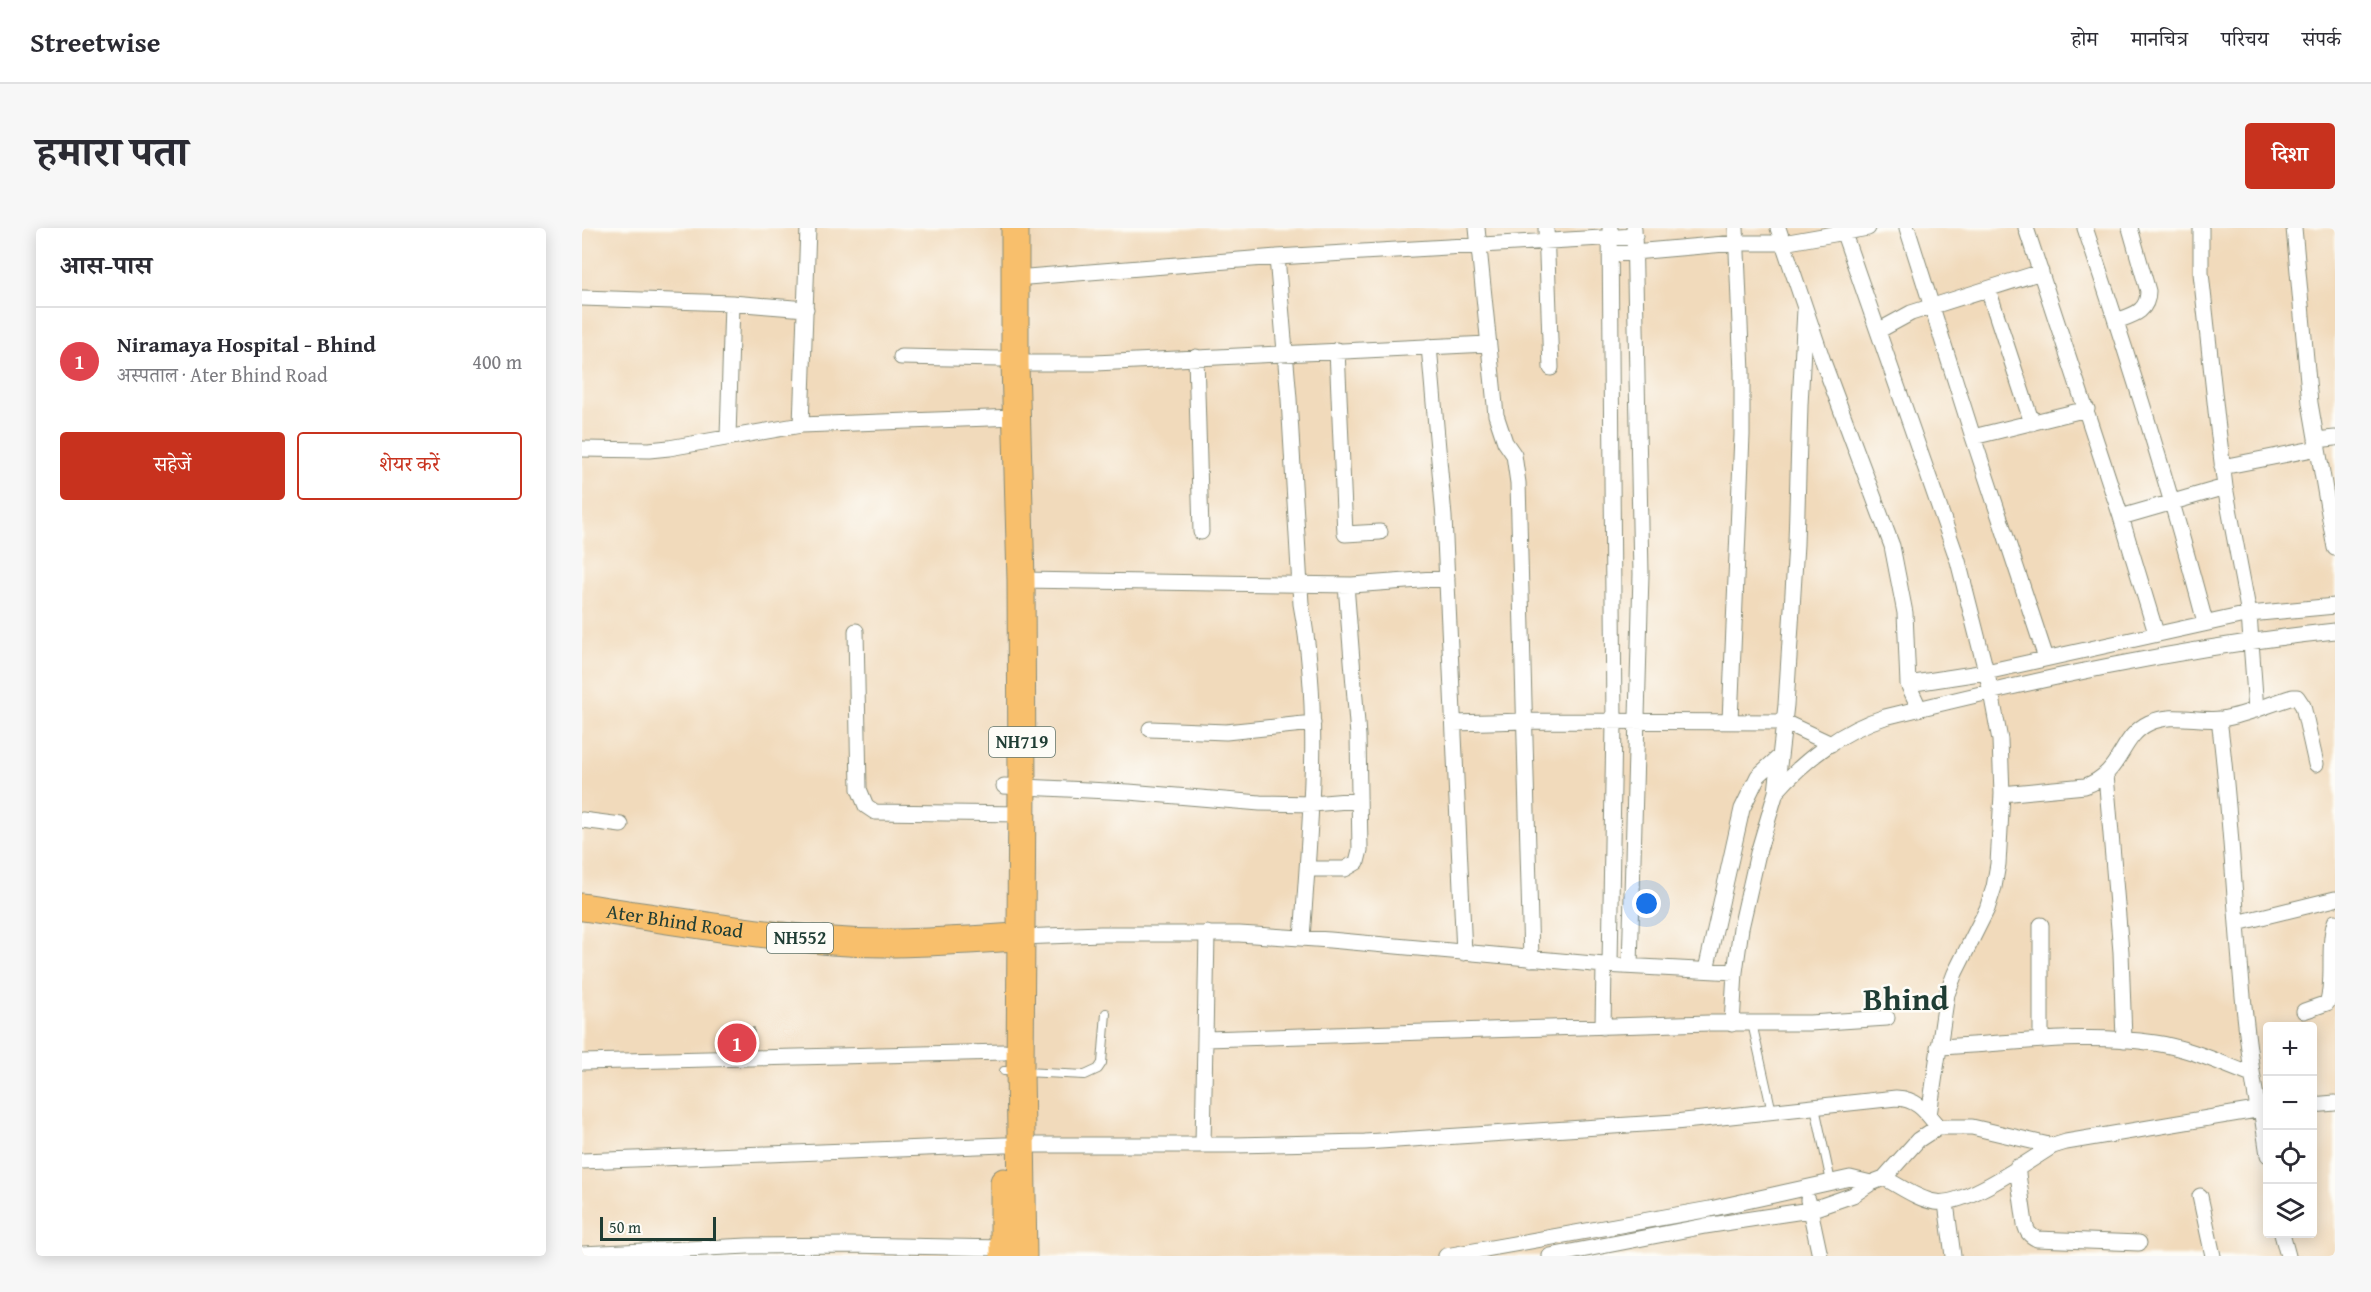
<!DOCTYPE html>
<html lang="hi">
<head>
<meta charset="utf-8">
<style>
  body { margin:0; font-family:"Gentium Book Plus","Noto Serif Devanagari",serif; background:#f7f7f7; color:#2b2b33 }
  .controls { position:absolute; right:18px; bottom:18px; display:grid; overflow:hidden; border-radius:6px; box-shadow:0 3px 15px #0003 }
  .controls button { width:54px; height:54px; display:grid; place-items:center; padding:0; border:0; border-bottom:2px solid #e1e1e2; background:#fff; color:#2b2b33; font:30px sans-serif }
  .scale { position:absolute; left:18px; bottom:15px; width:116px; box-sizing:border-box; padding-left:6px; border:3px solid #1f3d34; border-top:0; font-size:16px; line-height:21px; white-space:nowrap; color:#1f3d34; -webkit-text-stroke:4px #fdfcf7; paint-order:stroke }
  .you { position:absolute; left:1065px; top:676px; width:21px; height:21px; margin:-15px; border:4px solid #fff; border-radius:50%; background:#1a73e8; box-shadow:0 0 0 9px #1a73e833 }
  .badge { display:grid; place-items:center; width:39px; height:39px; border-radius:50%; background:#c8321e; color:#fff; font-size:20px; font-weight:700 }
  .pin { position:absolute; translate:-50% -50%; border:3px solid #fff; box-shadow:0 2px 6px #0006 }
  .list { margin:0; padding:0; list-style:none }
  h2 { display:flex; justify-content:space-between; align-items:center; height:78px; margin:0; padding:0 24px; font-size:26px }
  h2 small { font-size:20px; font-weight:400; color:#7c7c81 }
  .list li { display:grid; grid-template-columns:39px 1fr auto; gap:18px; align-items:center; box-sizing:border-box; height:108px; padding:0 24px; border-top:2px solid #e1e1e2 }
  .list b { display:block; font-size:22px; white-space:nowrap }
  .list p { margin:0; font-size:20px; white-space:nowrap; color:#7c7c81 }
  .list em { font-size:20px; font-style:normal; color:#7c7c81 }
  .actions { display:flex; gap:12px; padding:18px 24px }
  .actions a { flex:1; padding:14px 0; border:2px solid #c8321e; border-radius:6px; text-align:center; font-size:21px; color:#c8321e }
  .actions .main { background:#c8321e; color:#fff }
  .icon { flex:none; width:33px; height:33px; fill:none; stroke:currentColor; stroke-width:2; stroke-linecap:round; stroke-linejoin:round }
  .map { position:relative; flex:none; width:1753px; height:1028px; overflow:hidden; border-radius:6px }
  header { display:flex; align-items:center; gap:36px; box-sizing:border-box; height:84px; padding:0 30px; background:#fff; border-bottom:2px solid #e1e1e2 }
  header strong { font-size:28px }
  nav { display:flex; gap:33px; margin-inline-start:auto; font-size:21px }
  .intro { display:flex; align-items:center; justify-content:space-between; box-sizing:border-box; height:144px; padding:0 36px }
  h1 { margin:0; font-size:42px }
  .button { padding:15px 27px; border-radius:6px; background:#c8321e; color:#fff; font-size:21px; font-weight:700 }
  main { display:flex; gap:36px; padding:0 36px }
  aside { flex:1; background:#fff; border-radius:6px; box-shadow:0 3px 15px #0003 }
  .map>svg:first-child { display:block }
  .building { fill:url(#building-hatch) }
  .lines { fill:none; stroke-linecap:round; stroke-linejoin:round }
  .lane-casing { stroke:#888c78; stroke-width:10 }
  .street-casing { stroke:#888c78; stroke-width:17 }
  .highway-casing { stroke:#888c78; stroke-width:29 }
  .lane { stroke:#fff; stroke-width:8 }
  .street { stroke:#fff; stroke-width:15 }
  .highway { stroke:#f8bf6c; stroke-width:27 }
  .labels { text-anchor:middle; stroke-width:5; stroke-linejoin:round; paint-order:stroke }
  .shield { fill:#fdfcf7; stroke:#62766e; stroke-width:1.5 }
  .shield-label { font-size:18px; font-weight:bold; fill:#1f3d34 }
  .street-label { font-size:20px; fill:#1f3d34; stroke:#fdfcf7 }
  .town-label { font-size:32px; font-weight:bold; fill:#1f3d34; stroke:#fdfcf7 }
</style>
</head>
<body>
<header>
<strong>Streetwise</strong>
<nav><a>होम</a><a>मानचित्र</a><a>परिचय</a><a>संपर्क</a></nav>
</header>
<div class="intro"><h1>हमारा पता</h1><a class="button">दिशा</a></div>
<main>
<aside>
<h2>आस-पास<small></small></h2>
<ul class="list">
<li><span class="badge" style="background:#e0444e">1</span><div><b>Niramaya Hospital - Bhind</b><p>अस्पताल · Ater Bhind Road</p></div><em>400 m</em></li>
</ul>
<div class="actions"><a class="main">सहेजें</a><a>शेयर करें</a></div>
</aside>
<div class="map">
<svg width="1753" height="1028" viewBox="0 0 1753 1028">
  <defs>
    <pattern id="building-hatch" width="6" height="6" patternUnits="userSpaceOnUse" patternTransform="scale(1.5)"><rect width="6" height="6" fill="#aba2dd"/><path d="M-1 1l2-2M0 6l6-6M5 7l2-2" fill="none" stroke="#8b85b4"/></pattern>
  </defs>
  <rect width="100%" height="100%" fill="#fdfcf7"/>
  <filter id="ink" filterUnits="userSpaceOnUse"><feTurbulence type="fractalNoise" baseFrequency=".0167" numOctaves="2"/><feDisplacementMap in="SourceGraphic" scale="12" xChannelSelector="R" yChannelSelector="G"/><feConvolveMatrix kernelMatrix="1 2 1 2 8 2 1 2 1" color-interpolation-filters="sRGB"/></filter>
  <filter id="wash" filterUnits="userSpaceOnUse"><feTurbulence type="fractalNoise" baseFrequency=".008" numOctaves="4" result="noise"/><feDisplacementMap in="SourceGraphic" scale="24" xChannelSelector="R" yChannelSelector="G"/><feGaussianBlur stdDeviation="1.35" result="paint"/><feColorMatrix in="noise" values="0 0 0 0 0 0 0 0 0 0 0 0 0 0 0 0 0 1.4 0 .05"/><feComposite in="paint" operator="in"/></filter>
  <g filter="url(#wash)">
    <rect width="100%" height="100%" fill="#f1dabb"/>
    <g id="blocks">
      <path class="building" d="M138 800H172L171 820 138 821Z"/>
    </g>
  </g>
  <g filter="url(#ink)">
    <use href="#blocks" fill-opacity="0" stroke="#888c78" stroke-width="1.5"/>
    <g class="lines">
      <g class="lane-casing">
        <path id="lane" d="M1170 795 1190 884
          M422 843 503 847 516 841 520 835 524 785
          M1233 879 1249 954"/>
      </g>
      <g class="street-casing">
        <path id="street" d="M895 0 914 187 923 214 932 227 936 255 949 731
          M964 0 969 140
          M1196 0 1242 136 1310 318 1323 385 1326 456 1337 480
          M1260 0 1376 333 1408 459 1418 512 1420 566 1416 636 1412 659 1405 681 1373 745 1365 766 1347 887
          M1325 0 1391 209 1464 430
          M1444 0 1539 289 1574 405
          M1503 0C1547 130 1588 261 1623 394
          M1619 0V45L1635 192 1643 259 1667 386 1674 482
          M1712 0 1728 175 1753 320
          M1029 26 1154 15H1201L1286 0
          M695 29 707 171 719 376C740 487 728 598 720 710
          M433 50 695 29 1053 8
          M1406 61 1450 195
          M0 70 150 75 224 81
          M1534 93C1551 87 1566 84 1566 63L1548 0
          M1296 103 1329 85 1459 44
          M847 118 862 289 882 725
          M755 122 763 306 798 304
          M319 129 418 131
          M614 129 619 304
          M433 135H513L906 116
          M219 197 226 0
          M146 209 150 75
          M1391 209 1505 181
          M1734 212 1753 210
          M0 221 67 222 87 220 219 197 434 189
          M1640 239 1736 220
          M1539 289 1643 259
          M439 352 770 357 865 350
          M274 403 277 561 284 578 293 584 440 586
          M1326 456 1404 444 1667 386 1753 378
          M1637 491C1654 621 1653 752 1676 881
          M1148 493 1160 207V145L1154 0
          M872 495 943 493 1202 494 1249 516
          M568 501 644 504 731 495
          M1524 547 1539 724 1542 812
          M422 558 547 564 678 575 730 576 777 572
          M1194 564C1223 531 1261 502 1303 489 1452 452 1601 419 1753 403
          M1420 566 1503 558C1541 545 1537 509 1567 495 1591 484 1616 494 1640 491 1665 487 1687 476 1711 469H1715L1721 478 1734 536
          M0 592 39 597
          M725 641H763L775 634 778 622 776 508 764 357
          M1655 695 1753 671
          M1459 697V811
          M438 709 519 706H657L748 712 1022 737 1153 744
          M1028 737 1032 495 1028 0
          M1048 738 1059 346 1052 0
          M1124 742 1160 581 1176 548 1197 529
          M1722 783 1745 775C1753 756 1745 719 1753 694
          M1150 796 1153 744 1159 700 1176 625 1194 564 1204 477 1214 316 1218 177 1223 81
          M1021 799 1022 737
          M624 811 1127 795H1228L1305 790
          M1356 819C1429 816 1501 804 1573 815 1607 820 1638 835 1670 847
          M0 834 422 824
          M1730 877 1753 875
          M1679 880 1686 927
          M621 917 625 705
          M0 933 422 917H653L783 914 1093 894 1314 870C1336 871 1344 884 1356 899
          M1435 939 1443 996C1445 1004 1447 1007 1455 1011L1557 1015
          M1302 950C1318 958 1335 971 1353 974 1383 979 1444 934 1471 918L1484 914 1686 880
          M1618 968 1631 1028
          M1226 972 1238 1028
          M1364 975 1371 1028
          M1700 1006 1706 1028
          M0 1026 166 1018 266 1017 421 1020
          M864 1028 1128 981 1268 950 1289 955
          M968 1028 1123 998 1228 982 1271 967 1289 955 1302 950 1336 912 1356 899H1390L1471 918"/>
      </g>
      <g class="highway-casing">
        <g id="highway">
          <path d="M433 0V135L439 352 440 559 438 843 441 1028"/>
          <path id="s1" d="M0 679C83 691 166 706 250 713 312 718 376 712 438 709"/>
          <path d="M422 954V1028"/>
        </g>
      </g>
      <use href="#lane" class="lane"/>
      <use href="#street" class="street"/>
      <use href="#highway" class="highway"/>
    </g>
  </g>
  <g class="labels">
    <g class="shield">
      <rect x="407" y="499" width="66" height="30" rx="4.5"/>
      <rect x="185" y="695" width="66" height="30" rx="4.5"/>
    </g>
    <g class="shield-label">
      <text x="440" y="520">NH719</text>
      <text x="218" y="716">NH552</text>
    </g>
    <g class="street-label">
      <text dy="7" stroke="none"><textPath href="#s1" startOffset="94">Ater Bhind Road</textPath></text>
    </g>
    <g class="town-label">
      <text x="1324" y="782">Bhind</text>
    </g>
  </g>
</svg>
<div class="controls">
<button>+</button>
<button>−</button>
<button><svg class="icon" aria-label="locate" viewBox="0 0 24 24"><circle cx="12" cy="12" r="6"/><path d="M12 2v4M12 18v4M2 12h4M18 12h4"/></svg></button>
<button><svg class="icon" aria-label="layers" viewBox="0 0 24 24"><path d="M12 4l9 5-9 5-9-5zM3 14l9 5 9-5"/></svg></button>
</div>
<div class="scale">50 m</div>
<div class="you"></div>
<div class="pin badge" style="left:155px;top:815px;background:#e0444e">1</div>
</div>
</main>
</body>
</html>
